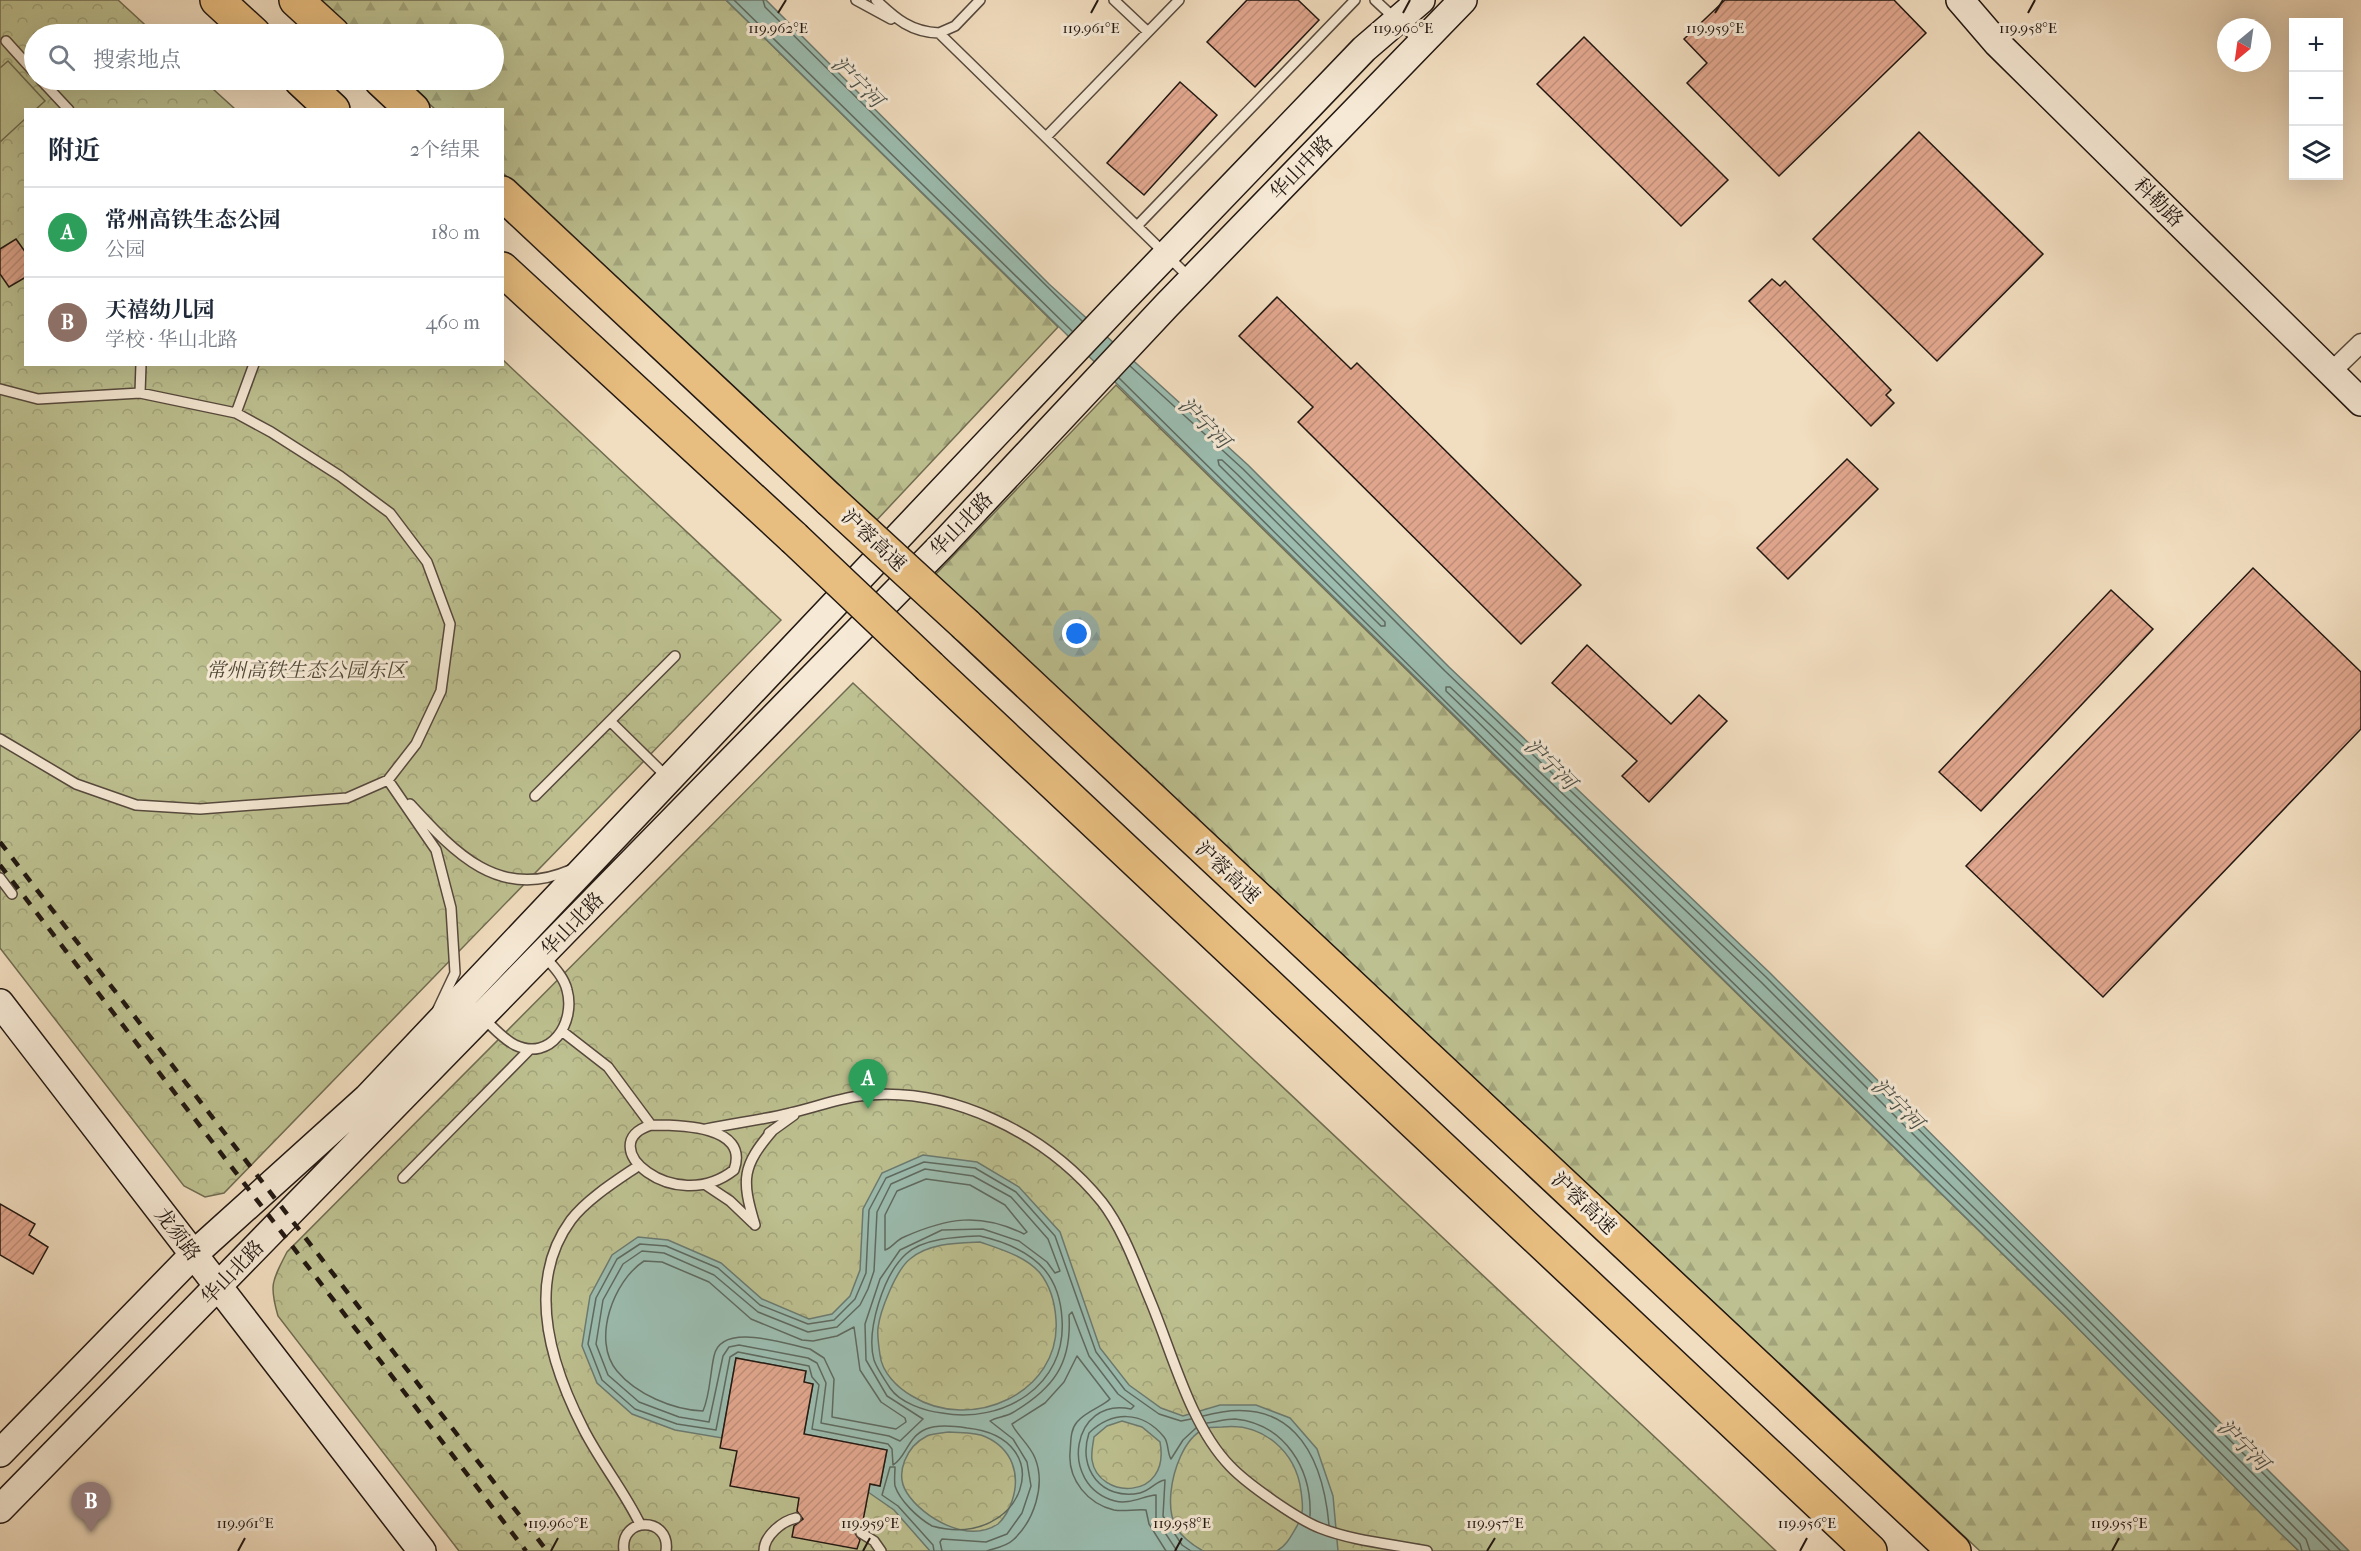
<!DOCTYPE html>
<html lang="zh">
<head>
<meta charset="utf-8">
<style>
  body { margin:0; font-family:"IM FELL French Canon","Noto Serif SC",serif; background:#f6f6f7; color:#1f2937 }
  .controls { position:absolute; right:18px; top:18px; display:grid; overflow:hidden; border-radius:0px; box-shadow:0 6px 24px #0002 }
  .controls button { width:54px; height:54px; display:grid; place-items:center; padding:0; border:0; border-bottom:2px solid #e0e1e3; background:#fff; color:#1f2937; font:30px sans-serif }
  .compass { position:absolute; left:2217px; top:18px; width:54px; height:54px; border-radius:50%; background:#fff; box-shadow:0 6px 24px #0002; rotate:209deg }
  .you { position:absolute; left:1077px; top:634px; width:21px; height:21px; margin:-15px; border:4px solid #fff; border-radius:50%; background:#1a73e8; box-shadow:0 0 0 9px #1a73e833 }
  .badge { display:grid; place-items:center; width:39px; height:39px; border-radius:50%; background:#8f2418; color:#fff; font-size:20px; font-weight:700 }
  .pin { position:absolute; translate:-50% -50px; filter:drop-shadow(0 2px 3px #0008) }
  .pin::after { content:''; position:absolute; top:32px; width:21px; height:18px; background:inherit; clip-path:polygon(0 0,100% 0,50% 100%) }
  .list { margin:0; padding:0; list-style:none }
  h2 { display:flex; justify-content:space-between; align-items:center; height:78px; margin:0; padding:0 24px; font-size:26px }
  h2 small { font-size:20px; font-weight:400; color:#747a83 }
  .list li { display:grid; grid-template-columns:39px 1fr auto; gap:18px; align-items:center; box-sizing:border-box; height:90px; padding:0 24px; border-top:2px solid #e0e1e3 }
  .list b { display:block; font-size:22px; white-space:nowrap }
  .list p { margin:0; font-size:20px; white-space:nowrap; color:#747a83 }
  .list em { font-size:20px; font-style:normal; color:#747a83 }
  .icon { flex:none; width:33px; height:33px; fill:none; stroke:currentColor; stroke-width:2; stroke-linecap:round; stroke-linejoin:round }
  .map { position:relative; flex:none; width:2361px; height:1551px; overflow:hidden }
  .search { position:absolute; background:#fff; box-shadow:0 6px 24px #0002; left:24px; top:24px; width:480px; height:66px; display:flex; align-items:center; gap:15px; box-sizing:border-box; padding:0 21px; border-radius:33px; color:#747a83; font-size:22px }
  .panel { position:absolute; background:#fff; box-shadow:0 6px 24px #0002; left:24px; top:108px; width:480px; height:258px; border-radius:0px }
  .map>svg:first-child { display:block }
  .forest { fill:url(#forest-firs); stroke:#706c51; stroke-width:1.5 }
  .park { fill:url(#park-crowns); stroke:#706c51; stroke-width:1.5 }
  .pitch { fill:#bdc090; stroke:#706c51; stroke-width:1.5 }
  .water { fill:#9bbcaf; stroke:#6b7a70; stroke-width:1.5; fill-rule:evenodd }
  .lines { fill:none; stroke-linecap:round; stroke-linejoin:round }
  .shore { stroke:#5e6a60; stroke-width:1.5 }
  .building { fill:url(#building-hatch); stroke:#221812; stroke-width:1.5 }
  .lane-casing { stroke:#56493d; stroke-width:12 }
  .street-casing { stroke:#56493d; stroke-width:21 }
  .secondary-casing { stroke:#221812; stroke-width:30 }
  .highway-casing { stroke:#221812; stroke-width:36 }
  .lane { stroke:#f6e9d5; stroke-width:9 }
  .street { stroke:#f6e9d5; stroke-width:18 }
  .secondary { stroke:#f6e9d5; stroke-width:27 }
  .highway { stroke:#e8be80; stroke-width:33 }
  .rail { stroke:#221812; stroke-width:4.5; stroke-dasharray:10 10; stroke-linecap:butt }
  .highway-bridge-casing { stroke:#221812; stroke-width:36; stroke-linecap:butt }
  .highway-bridge { stroke:#e8be80; stroke-width:33 }
  .ticks { fill:none; stroke:#221812; stroke-width:2 }
  .labels { text-anchor:middle; stroke-width:6; stroke-linejoin:round; paint-order:stroke }
  .street-label { font-size:20px; fill:#221812; stroke:#f6e9d5 }
  .park-label { font-size:20px; font-style:italic; fill:#504a38; stroke:#f6e9d5 }
  .water-label { font-size:21px; font-style:italic; fill:#4c5149; stroke:#f6e9d5 }
  .ticks-label { font-size:15px; text-anchor:middle; fill:#221812; stroke:#f6e9d5; stroke-width:6; stroke-linejoin:round; paint-order:stroke }
</style>
</head>
<body>
<div class="map">
<svg width="2361" height="1551" viewBox="0 0 2361 1551">
  <defs>
    <pattern id="forest-firs" width="22" height="20" patternUnits="userSpaceOnUse" patternTransform="scale(1.5)"><rect width="22" height="20" fill="#bdc090"/><path d="M5 1l3.5 6h-7zM16 11l3.5 6h-7z" fill="#a2a47b"/></pattern>
    <pattern id="park-crowns" width="20" height="18" patternUnits="userSpaceOnUse" patternTransform="scale(1.5)"><rect width="20" height="18" fill="#bdc090"/><path d="M2 6a3 3 0 1 1 6 0M12 15a3 3 0 1 1 6 0" fill="none" stroke="#a2a47b"/></pattern>
    <pattern id="building-hatch" width="6" height="6" patternUnits="userSpaceOnUse" patternTransform="scale(1.5)"><rect width="6" height="6" fill="#e0a68d"/><path d="M-1 1l2-2M0 6l6-6M5 7l2-2" fill="none" stroke="#c08e79"/></pattern>
  </defs>
  <rect width="100%" height="100%" fill="#f1ddbf"/>
  <filter id="stains"><feTurbulence type="fractalNoise" baseFrequency=".00333" numOctaves="4"/><feColorMatrix values="0 0 0 0 .2 0 0 0 0 .09 0 0 0 0 .02 0 0 0 .5 -.17"/></filter>
  <radialGradient id="worn" r=".72"><stop offset=".6" stop-color="#630" stop-opacity="0"/><stop offset="1" stop-color="#630" stop-opacity=".3"/></radialGradient>
  <path class="forest" d="M318 0H726L1058 327 874 523 503 173 502 110 435 109 403 80H494V34H355Z
    M1116 385 2064 1314 2299 1551H1980L935 575Z"/>
  <path class="park" d="M0 0H118L155 34H34V80H203L235 109 26 110V364H502L503 360 781 620 224 1193 205 1197 184 1186 0 948Z
    M853 683 1776 1551H459L278 1316C269 1285 272 1281 287 1252Z"/>
  <path class="pitch" d="M8 61 45 101 36 109 26 110 25 119 0 142V68Z"/>
  <path class="water" d="M726 0H766L1049 284 1248 465 1449 667 1770 973 2349 1551H2299L2279 1532 2064 1314Z
    M923 1155 977 1162 1019 1187 1060 1232 1100 1348 1129 1385 1161 1408 1183 1416 1220 1405H1256L1290 1418 1317 1449 1333 1496 1338 1551H1277C1287 1545 1291 1536 1297 1526 1304 1513 1303 1506 1301 1491 1296 1452 1263 1422 1222 1427 1217 1427 1208 1427 1204 1429 1183 1439 1173 1472 1171 1492 1168 1522 1177 1536 1203 1551H930L894 1510 868 1492 869 1484 880 1486 887 1450 804 1434 813 1384 804 1382 806 1371 736 1358 722 1438 675 1430 632 1414 597 1383 582 1346 590 1296 612 1255 638 1237 668 1240 721 1263 762 1299 809 1319 832 1314 850 1296 860 1270 863 1209 882 1173ZM980 1242C1000 1249 1025 1256 1040 1273 1051 1287 1055 1303 1056 1320 1061 1393 971 1433 912 1396 898 1388 882 1373 880 1355 879 1347 877 1336 878 1328 880 1311 896 1270 910 1259 929 1243 957 1243 980 1242ZM1122 1421 1142 1427 1160 1442C1171 1501 1098 1500 1092 1460 1091 1453 1093 1444 1094 1437L1107 1426ZM949 1432C960 1433 976 1432 986 1437 1012 1449 1021 1474 1012 1501 1010 1508 1004 1519 998 1524 968 1544 923 1518 907 1493 894 1473 907 1446 927 1436 933 1433 942 1433 949 1432Z"/>
  <g class="lines">
    <path class="shore" d="M734 0 1072 331
      M763 0 765 7 1082 321
      M1130 366 1243 469 1445 671 1766 977 2341 1551
      M1119 378 1466 722 2068 1310 2300 1544 2302 1551
      M1218 460H1222L1238 475 1385 622V626H1381L1219 465Z
      M925 1169 973 1176 1011 1197 1048 1239 1060 1271 1055 1273 1047 1262 1019 1241 983 1229 942 1230 900 1250 880 1279 865 1324 866 1360 887 1396 923 1419 900 1441 889 1436 821 1423 826 1383 817 1363 808 1358 739 1345 729 1347 723 1356 709 1422 679 1417 639 1402 608 1375 596 1344 603 1300 623 1264 642 1251 664 1253 714 1275 758 1312 808 1332 837 1327 860 1305 868 1289 874 1271 877 1212 891 1184Z
      M926 1179 970 1185 1005 1205 1027 1232 1024 1234C980 1212 947 1218 904 1237 896 1240 892 1248 885 1250V1215L897 1191Z
      M980 1236C1002 1241 1028 1251 1044 1269 1056 1283 1061 1301 1062 1319 1067 1386 1003 1424 942 1413 925 1411 900 1403 890 1388 885 1380 877 1369 874 1360 866 1331 883 1275 906 1254 924 1238 957 1237 980 1236Z
      M644 1261 662 1262 709 1282 751 1319 802 1340 813 1341 837 1336 854 1327 860 1370 881 1402 905 1418 906 1422 896 1429 832 1417 834 1379 824 1358 810 1349C785 1344 721 1321 714 1356 710 1374 710 1395 703 1411 673 1410 636 1394 617 1371 591 1340 614 1280 644 1261Z
      M1203 1416C1288 1392 1322 1449 1329 1525
      M1207 1423C1215 1422 1226 1419 1235 1419 1285 1424 1312 1469 1310 1516
      M934 1551 933 1545 898 1506 882 1495 890 1467H895C895 1473 894 1480 895 1486 900 1501 918 1518 932 1526 1024 1551 1062 1438 967 1428 954 1426 938 1424 926 1429 907 1437 906 1458 893 1465L892 1449 888 1444 812 1429 819 1385 812 1377 809 1366 738 1352 730 1357 716 1430 677 1424 635 1409 602 1380 588 1344 596 1298 617 1259 640 1244 666 1246 718 1268 760 1305 808 1324 834 1320 855 1299 866 1273 869 1210 886 1178 924 1162 975 1168 1016 1192 1055 1236 1096 1352 1125 1390 1159 1414 1181 1421 1191 1419
      M942 1551 940 1542 942 1539 986 1542 1007 1534 1022 1513 1031 1486 1027 1462 1013 1439 990 1421C996 1417 1005 1417 1012 1413 1053 1389 1072 1364 1069 1315L1072 1312 1089 1356 1118 1394 1134 1406 1131 1409C1072 1396 1057 1485 1115 1501 1129 1505 1143 1496 1156 1495V1519L1177 1551
      M987 1551C996 1548 1007 1546 1013 1540 1034 1521 1046 1485 1035 1458 1030 1445 1016 1434 1012 1424L1045 1403 1064 1382 1077 1356 1110 1399C1102 1407 1086 1411 1077 1422 1070 1430 1071 1442 1070 1453 1068 1480 1088 1504 1114 1510 1124 1512 1135 1509 1146 1510L1149 1524 1166 1551
      M1191 1551 1182 1545 1163 1516 1165 1480C1156 1481 1150 1491 1140 1493 1102 1501 1077 1469 1089 1433 1112 1411 1142 1410 1164 1437 1169 1443 1167 1453 1171 1459L1183 1440 1196 1428
      M2310 1551 2306 1539 2073 1305 1472 716 1446 691V687H1450L1761 982 2330 1551"/>
  </g>
  <path class="building" d="M1247 0H1298L1319 20 1255 87 1207 42Z
    M1725 0H1894L1926 33 1779 176 1687 83 1707 63 1684 39Z
    M1584 37 1728 180 1681 226 1537 84Z
    M1180 82 1217 115 1144 195 1107 163Z
    M1919 132 2043 254 1937 361 1813 239Z
    M16 239 26 253V277L9 287 0 274V249Z
    M1772 279 1780 286 1785 281 1891 390 1886 395 1894 403 1871 426 1749 301Z
    M1277 297 1351 369 1357 363 1581 585 1521 644 1298 422 1313 407 1239 336Z
    M1847 459 1878 489 1788 579 1757 548Z
    M2253 568 2361 672V729L2103 997 1966 866Z
    M2111 590 2153 629 1981 811 1939 772Z
    M1587 645 1671 724 1699 695 1727 721 1649 802 1622 776 1637 761 1552 683Z
    M0 1204 35 1224 29 1235 48 1247 33 1274 0 1255Z
    M736 1358 806 1371 804 1382 813 1384 804 1434 887 1450 880 1486 870 1484 862 1526 857 1527 854 1532 860 1540 857 1549 792 1537 794 1526 803 1519 797 1511 799 1498 730 1486 737 1451 720 1448Z"/>
  <g class="lines">
    <g class="lane-casing">
      <path id="lane" d="M856 0 891 19
        M876 0C896 19 911 32 939 33L1190 278
        M1114 0 1148 32
        M1375 0 1419 41
        M939 33 955 26 980 0
        M6 41 34 72
        M41 80 69 110
        M1046 137 1179 0
        M1137 226 1355 0
        M0 389 38 399 140 393 236 413 271 432 340 476 390 513 427 562 450 624 441 691 416 744 388 780 347 798 200 809 136 805 76 784 0 739
        M140 393 141 364
        M236 413 254 364
        M610 721 668 778
        M388 780 436 850 451 908 455 973 438 1009
        M535 796 675 656
        M410 804C455 853 499 901 570 870
        M0 878 12 894
        M483 1018C493 1027 503 1039 515 1045 551 1062 576 1022 567 990 564 977 553 966 544 956
        M563 1032 608 1067 651 1125
        M651 1125C679 1125 750 1125 734 1170 674 1217 591 1144 651 1125Z
        M706 1129C734 1123 762 1120 790 1113 813 1108 836 1099 859 1096 949 1085 1046 1133 1102 1202 1123 1229 1137 1269 1150 1300 1172 1352 1190 1425 1230 1466 1247 1484 1297 1519 1320 1528 1353 1541 1392 1544 1427 1551
        M769 1133 794 1115
        M638 1166C616 1181 587 1199 571 1220 524 1284 551 1366 584 1430 601 1463 624 1491 640 1524
        M403 1178 530 1049
        M706 1185 730 1201 753 1223
        M755 1225C741 1179 742 1166 773 1130
        M861 1533 874 1541 881 1551
        M624 1551C619 1516 671 1516 666 1551
        M764 1551C764 1536 782 1521 796 1518"/>
    </g>
    <g class="street-casing">
      <path id="street" d="M2331 372 2361 343"/>
    </g>
    <g class="secondary-casing">
      <path id="secondary" d="M1960 0 1997 43 2361 402
        M0 1003 422 1551
        M0 1453 193 1255 367 1098 1116 307 1364 49 1421 0
        M0 1509 944 543 1167 305 1463 0"/>
    </g>
    <g class="highway-casing">
      <path id="highway" d="M217 0 254 34
        M296 0 333 34
        M301 80 333 110
        M381 80 413 110
        M502 193 830 500
        M502 269 794 538
        M966 625 1954 1551
        M930 667 1870 1551"/>
    </g>
    <use href="#lane" class="lane"/>
    <use href="#street" class="street"/>
    <use href="#secondary" class="secondary"/>
    <use href="#highway" class="highway"/>
    <path class="rail" d="M0 842 547 1551
      M0 865 526 1551"/>
    <g class="highway-bridge-casing">
      <path id="highway-bridge" d="M830 500 966 625
        M794 538 930 667"/>
    </g>
    <use href="#highway-bridge" class="highway-bridge"/>
  </g>
  <path class="ticks" d="M778 13 786 0M1091 13 1098 0M1403 13 1410 0M1715 13 1723 0M2028 13 2035 0M238 1551 245 1538M551 1551 558 1538M863 1551 870 1538M1175 1551 1182 1538M1487 1551 1495 1538M1800 1551 1807 1538M2112 1551 2119 1538"/>
  <g class="labels">
    <g class="street-label">
      <text transform="translate(1301 167) rotate(-46)" y="7">华山中路</text>
      <text transform="translate(2159 202) rotate(45)" y="7">科勒路</text>
      <text transform="translate(961 524) rotate(-46)" y="7">华山北路</text>
      <text transform="translate(874 540) rotate(43)" y="7">沪蓉高速</text>
      <text transform="translate(1228 872) rotate(43)" y="7">沪蓉高速</text>
      <text transform="translate(572 924) rotate(-46)" y="7">华山北路</text>
      <text transform="translate(1584 1203) rotate(43)" y="7">沪蓉高速</text>
      <text transform="translate(178 1234) rotate(53)" y="7">龙须路</text>
      <text transform="translate(232 1272) rotate(-46)" y="7">华山北路</text>
    </g>
    <g class="park-label">
      <text x="306" y="677">常州高铁生态公园东区</text>
    </g>
    <g class="water-label">
      <text transform="translate(857 82) rotate(45)" y="7">沪宁河</text>
      <text transform="translate(1204 423) rotate(45)" y="7">沪宁河</text>
      <text transform="translate(1550 764) rotate(45)" y="7">沪宁河</text>
      <text transform="translate(1897 1104) rotate(45)" y="7">沪宁河</text>
      <text transform="translate(2243 1445) rotate(45)" y="7">沪宁河</text>
    </g>
  </g>
  <g class="ticks-label">
    <text x="778" y="33">119.962°E</text>
    <text x="1091" y="33">119.961°E</text>
    <text x="1403" y="33">119.960°E</text>
    <text x="1715" y="33">119.959°E</text>
    <text x="2028" y="33">119.958°E</text>
    <text x="245" y="1528">119.961°E</text>
    <text x="558" y="1528">119.960°E</text>
    <text x="870" y="1528">119.959°E</text>
    <text x="1182" y="1528">119.958°E</text>
    <text x="1495" y="1528">119.957°E</text>
    <text x="1807" y="1528">119.956°E</text>
    <text x="2119" y="1528">119.955°E</text>
  </g>
  <rect width="100%" height="100%" filter="url(#stains)"/>
  <rect width="100%" height="100%" fill="url(#worn)"/>
</svg>
<div class="controls">
<button>+</button>
<button>−</button>
<button><svg class="icon" aria-label="layers" viewBox="0 0 24 24"><path d="M12 4l9 5-9 5-9-5zM3 14l9 5 9-5"/></svg></button>
</div>
<svg class="compass" viewBox="-18 -18 36 36"><path d="M0-13l5 13h-10z" fill="#e53935"/><path d="M0 13l5-13h-10z" fill="#747a83"/></svg>
<div class="you"></div>
<div class="pin badge" style="left:868px;top:1109px;background:#2e9e5b">A</div>
<div class="pin badge" style="left:91px;top:1532px;background:#8d6e63">B</div>
<div class="search"><svg class="icon" aria-label="search" viewBox="0 0 24 24"><circle cx="10" cy="10" r="6"/><path d="M15 15l6 6"/></svg>搜索地点</div>
<section class="panel">
<h2>附近<small>2个结果</small></h2>
<ul class="list">
<li><span class="badge" style="background:#2e9e5b">A</span><div><b>常州高铁生态公园</b><p>公园</p></div><em>180 m</em></li>
<li><span class="badge" style="background:#8d6e63">B</span><div><b>天禧幼儿园</b><p>学校 · 华山北路</p></div><em>460 m</em></li>
</ul>
</section>
</div>
</body>
</html>
